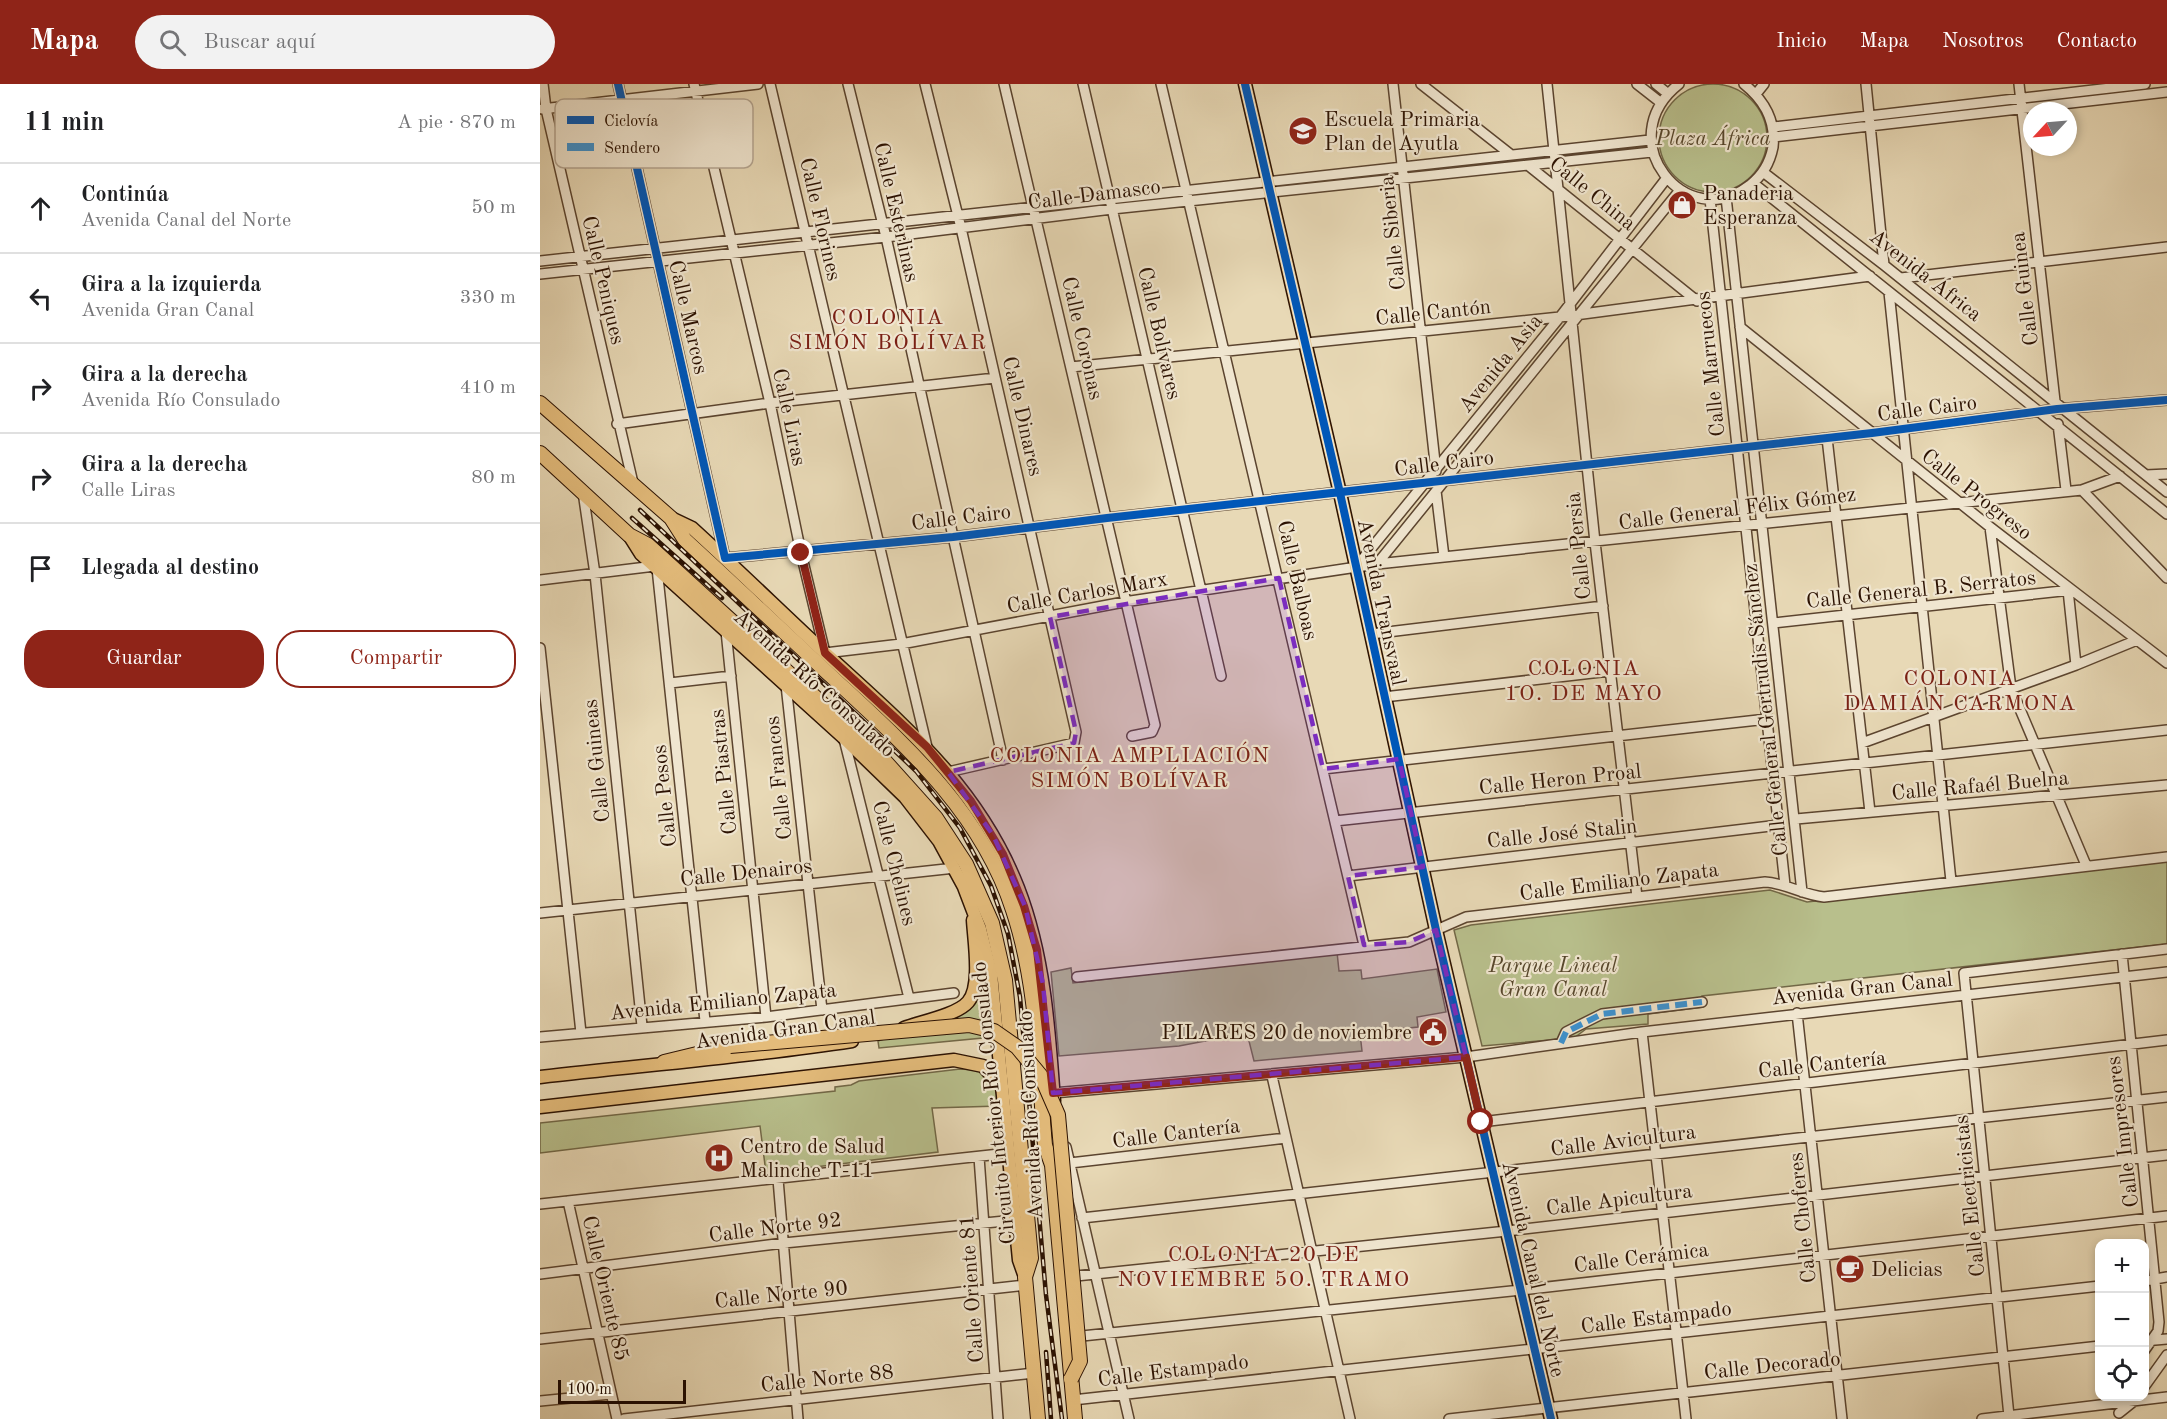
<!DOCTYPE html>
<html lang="es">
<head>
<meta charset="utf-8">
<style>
  body { margin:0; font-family:"Old Standard TT",serif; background:#f2f2f2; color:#202124 }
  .controls { position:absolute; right:18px; bottom:18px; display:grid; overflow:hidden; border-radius:12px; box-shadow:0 3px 9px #0003 }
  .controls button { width:54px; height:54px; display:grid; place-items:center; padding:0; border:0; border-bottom:2px solid #e0e0e0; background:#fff; color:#202124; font:30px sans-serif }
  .compass { position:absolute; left:1483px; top:18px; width:54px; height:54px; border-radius:50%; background:#fff; box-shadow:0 3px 9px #0003; rotate:244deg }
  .scale { position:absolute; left:18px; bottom:15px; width:128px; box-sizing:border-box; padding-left:6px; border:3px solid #2c1202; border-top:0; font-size:16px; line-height:21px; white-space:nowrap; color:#2c1202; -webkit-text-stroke:4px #f0e6d0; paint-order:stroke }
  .stop { position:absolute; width:18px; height:18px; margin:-14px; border:4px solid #8f2418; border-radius:50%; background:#fff }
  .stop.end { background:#8f2418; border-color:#fff; box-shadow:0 2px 6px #0008 }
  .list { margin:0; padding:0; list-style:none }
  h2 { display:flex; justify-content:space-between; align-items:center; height:78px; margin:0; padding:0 24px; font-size:26px }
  h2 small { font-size:20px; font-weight:400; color:#757577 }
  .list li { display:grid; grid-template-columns:39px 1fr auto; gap:18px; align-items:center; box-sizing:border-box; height:90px; padding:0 24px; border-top:2px solid #e0e0e0 }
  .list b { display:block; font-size:22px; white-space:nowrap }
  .list p { margin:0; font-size:20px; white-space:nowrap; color:#757577 }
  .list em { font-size:20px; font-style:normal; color:#757577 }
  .actions { display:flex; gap:12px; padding:18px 24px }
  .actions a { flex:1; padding:14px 0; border:2px solid #8f2418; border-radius:24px; text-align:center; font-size:21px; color:#8f2418 }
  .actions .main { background:#8f2418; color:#fff }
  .icon { flex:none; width:33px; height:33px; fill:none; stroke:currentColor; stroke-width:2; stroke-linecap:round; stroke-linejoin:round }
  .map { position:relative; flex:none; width:1627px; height:1335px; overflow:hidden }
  header { display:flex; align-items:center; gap:36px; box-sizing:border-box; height:84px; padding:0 30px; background:#8f2418; color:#fff }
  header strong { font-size:28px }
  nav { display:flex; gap:33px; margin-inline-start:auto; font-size:21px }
  .search { width:420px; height:54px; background:#f2f2f2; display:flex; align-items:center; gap:15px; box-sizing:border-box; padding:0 21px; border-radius:33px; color:#757577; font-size:22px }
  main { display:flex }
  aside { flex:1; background:#fff }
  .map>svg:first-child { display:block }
  .green { fill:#b8bf8c; stroke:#726847; stroke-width:1.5 }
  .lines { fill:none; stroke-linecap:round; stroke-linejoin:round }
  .minor-casing { stroke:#5b442f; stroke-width:12 }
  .major-casing { stroke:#2c1202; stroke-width:15 }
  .highway-casing { stroke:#2c1202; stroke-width:16 }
  .minor { stroke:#f0e6d0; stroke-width:9 }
  .major { stroke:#e4bc7b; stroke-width:12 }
  .highway { stroke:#e4bc7b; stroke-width:14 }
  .rail-casing { stroke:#2c1202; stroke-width:4.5 }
  .rail { stroke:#f0e6d0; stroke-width:2; stroke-dasharray:7; stroke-linecap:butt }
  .highway-bridge-casing { stroke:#2c1202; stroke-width:16; stroke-linecap:butt }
  .highway-bridge { stroke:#e4bc7b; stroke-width:14 }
  .quiet { stroke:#3c92d1; stroke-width:6; stroke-dasharray:12 6; stroke-linecap:butt }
  .cycleway-casing { stroke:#f0e6d0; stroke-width:11 }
  .cycleway { stroke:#0057b8; stroke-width:8 }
  .route { stroke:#8f2418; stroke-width:8 }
  .marked { fill:#7b2cbf; fill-opacity:0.2; stroke:#7b2cbf; stroke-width:4.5; stroke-dasharray:12 8; stroke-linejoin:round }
  .labels { text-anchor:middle; stroke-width:4.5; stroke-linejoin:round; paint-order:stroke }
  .poi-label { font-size:21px; fill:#2c1202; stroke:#f0e6d0; text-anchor:start }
  .park-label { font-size:21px; font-style:italic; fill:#56462b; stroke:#f0e6d0 }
  .street-label { font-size:21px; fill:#2c1202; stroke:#f0e6d0 }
  .neighbourhood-label { font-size:22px; letter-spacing:1.5px; fill:#7a1f14; stroke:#f0e6d0 }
  .key { fill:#f0e6d0; stroke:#b5a692; stroke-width:1.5 }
  .key-label { font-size:16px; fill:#2c1202 }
</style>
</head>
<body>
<header>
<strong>Mapa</strong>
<div class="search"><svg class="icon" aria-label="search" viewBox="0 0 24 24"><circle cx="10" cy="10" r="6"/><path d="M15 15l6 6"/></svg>Buscar aquí</div>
<nav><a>Inicio</a><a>Mapa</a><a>Nosotros</a><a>Contacto</a></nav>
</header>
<main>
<aside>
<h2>11 min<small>A pie · 870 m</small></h2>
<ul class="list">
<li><svg class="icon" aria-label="ahead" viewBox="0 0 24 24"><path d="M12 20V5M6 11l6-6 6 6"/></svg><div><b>Continúa</b><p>Avenida Canal del Norte</p></div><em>50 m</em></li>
<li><svg class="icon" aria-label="left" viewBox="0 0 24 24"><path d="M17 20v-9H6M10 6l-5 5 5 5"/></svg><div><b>Gira a la izquierda</b><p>Avenida Gran Canal</p></div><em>330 m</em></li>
<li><svg class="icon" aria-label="right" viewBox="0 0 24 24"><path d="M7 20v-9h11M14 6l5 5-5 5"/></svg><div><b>Gira a la derecha</b><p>Avenida Río Consulado</p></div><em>410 m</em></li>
<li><svg class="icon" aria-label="right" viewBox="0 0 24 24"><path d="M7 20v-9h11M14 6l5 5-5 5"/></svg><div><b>Gira a la derecha</b><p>Calle Liras</p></div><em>80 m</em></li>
<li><svg class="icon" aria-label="arrive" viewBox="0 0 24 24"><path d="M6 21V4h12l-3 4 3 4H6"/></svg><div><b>Llegada al destino</b></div></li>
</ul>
<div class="actions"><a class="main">Guardar</a><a>Compartir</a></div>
</aside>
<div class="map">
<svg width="1627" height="1335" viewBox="0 0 1627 1335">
  <rect width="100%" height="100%" fill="#e8d9b6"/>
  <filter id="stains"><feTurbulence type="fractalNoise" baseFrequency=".00333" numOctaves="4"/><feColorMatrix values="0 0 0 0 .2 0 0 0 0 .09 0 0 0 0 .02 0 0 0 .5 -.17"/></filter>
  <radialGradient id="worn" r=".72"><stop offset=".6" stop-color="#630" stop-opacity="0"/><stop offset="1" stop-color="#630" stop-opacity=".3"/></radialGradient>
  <path class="green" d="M1119 54a54 54 0 1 1 108 0a54 54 0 1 1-108 0Z
    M1627 776V860L1162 912 1163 923 1108 930V940L1046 945 1034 954 942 962 914 846 931 841 1230 806 1267 818Z
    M797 868 799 887 821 886 822 895 897 885 906 928 877 933 878 943 820 949 822 967 714 977 707 949 639 962 519 972 511 888 531 884 533 899Z
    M446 898 453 953 339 964 338 957 422 928 437 915Z
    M420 985 452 987 459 1022 392 1024 398 1068 226 1089 220 1042 0 1069V1039L295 1007V1003L311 1001 319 997Z"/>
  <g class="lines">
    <g class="minor-casing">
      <path id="minor" d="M3 0 6 25 93 399
        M78 0 185 474 413 453 567 434 1332 349 1517 325 1627 316
        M154 0 230 319 261 469 285 569 361 560 584 518 837 480 1542 406 1580 392
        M230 0 387 663
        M308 0 346 153 463 676
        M385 0 421 144 536 648 534 659 408 688
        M464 0 615 641 612 648 592 652
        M543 0 681 592
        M621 0 824 861
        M853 0 896 387
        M881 0 970 70
        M1007 0 1055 458 1097 813
        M1097 0 1120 18
        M1116 0 1127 9
        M1139 0C1069 55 1146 152 1210 101 1222 92 1230 78 1233 63 1236 36 1224 16 1204 0
        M1326 0 1344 181
        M1479 0 1515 317
        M1216 10 1224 0
        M2 25 218 0
        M1233 43 1605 0
        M1234 53 1627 8
        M989 82 1157 217
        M1223 88 1344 181 1627 408
        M1213 99 1627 430
        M1186 113 1262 808
        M1170 115 1245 801
        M0 177 1110 56
        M0 190 346 153 572 125 1112 68
        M1361 194 1627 163
        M1349 208 1411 797
        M1200 243 1450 443 1627 579
        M531 283 1020 233 1330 192
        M77 340 230 319 455 294
        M1518 340 1526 406
        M1287 354 1330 728
        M1606 391 1627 390
        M1542 406 1627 494
        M896 407 904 473
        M43 408 55 490 102 942
        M1450 443 1471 604 1546 781
        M837 480 1140 106
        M816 483 1020 233 1126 95
        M117 484 165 937
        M0 496 115 482
        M1528 506 1536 581
        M1234 539 1531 506
        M186 547 226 933
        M831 550 1063 522
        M0 564 41 949
        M130 599 191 592
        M246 601 282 926
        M844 613 1070 587
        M304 655 369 914
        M1322 659 1536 581 1597 556
        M783 685 1227 635
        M1256 735 1627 701
        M795 737 1627 646
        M808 792 1239 741
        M0 829 415 784
        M1582 870 1619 1238 1618 1247 1604 1267
        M537 893 869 858 926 833 1225 798C1246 799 1263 811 1284 813L1627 773
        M1257 929 1302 1335
        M1102 948 1146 1335
        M0 953 226 933 414 909
        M1021 959 1026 948 1062 930 1162 918
        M732 992 810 1335
        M515 1014 513 1009 926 973 1102 948 1627 888
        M941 1038 1627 956
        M526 1063 589 1335
        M439 1073 458 1335
        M530 1079 746 1054
        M238 1095 258 1335
        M28 1117 77 1335
        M0 1120 469 1069
        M542 1134 1627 1013
        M0 1190 244 1159 475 1136
        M536 1192 967 1147 1627 1071
        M1604 1197 1627 1193
        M542 1252 981 1206 1627 1132
        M0 1255 486 1201
        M1604 1257 1627 1255
        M1604 1303 1627 1271
        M533 1316 1560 1202
        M0 1317 71 1310
        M1579 1329 1594 1317
        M1469 1332 1424 889 1627 865
        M84 1335 494 1289
        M909 1335 1560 1262
        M1442 1335 1627 1313"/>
    </g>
    <g class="major-casing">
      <path id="major" d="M705 0 800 409 896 846 1011 1335
        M131 434 152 444C197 485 240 527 284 568 362 640 438 701 478 804 504 871 509 945 514 1017
        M89 451 101 470 303 653 365 713 399 757 424 803 440 845 451 889 479 1176 485 1193
        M364 944C380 938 417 931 428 918 442 902 434 856 433 836
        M0 993C104 981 208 973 312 957
        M0 1023 414 976 443 982 462 1003"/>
    </g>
    <g class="highway-casing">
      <path id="highway" d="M0 319 131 434 145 456C194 501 243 547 291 592 365 661 441 727 473 826 498 901 498 983 505 1061L512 1081 535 1335
        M0 369 89 451 108 461 343 675 396 734 426 780 452 839 465 896 491 1174 485 1193 498 1335
        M124 978 190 962"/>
    </g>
    <use href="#minor" class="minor"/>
    <use href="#major" class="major"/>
    <use href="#highway" class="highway"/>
    <g class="rail-casing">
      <path id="rail" d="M100 426 376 687 420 744 451 802 468 850 480 913 506 1211 522 1335
        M92 434 182 514
        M506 1268 511 1335"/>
    </g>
    <use href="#rail" class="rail"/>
    <g class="highway-bridge-casing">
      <path id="highway-bridge" d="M190 962 429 941 454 947 477 963 501 992 518 1031 540 1277 531 1295"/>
    </g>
    <use href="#highway-bridge" class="highway-bridge"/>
    <path class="quiet" d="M1021 959 1026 948 1062 930 1162 918"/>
    <g class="cycleway-casing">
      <path id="cycleway" d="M78 0 185 474 413 453 567 434 1332 349 1517 325 1627 316
        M705 0 800 409 896 846 1011 1335"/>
    </g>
    <use href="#cycleway" class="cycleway"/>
  </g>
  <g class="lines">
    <path class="route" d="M261 469 285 569 387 663 431 717 463 770 484 822 497 866 513 1009 926 973 941 1038"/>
  </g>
  <path class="marked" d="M739 494 783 685 859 675 883 783 808 792 824 861 869 858 896 846 926 973 513 1009 503 900 485 822 453 751 408 688 534 659 536 648 510 533Z"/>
  <defs>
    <g id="school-disc" transform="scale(1.5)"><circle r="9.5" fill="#8f2418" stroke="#f0e6d0"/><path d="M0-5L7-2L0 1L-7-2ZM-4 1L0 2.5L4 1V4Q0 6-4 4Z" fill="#fff"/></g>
    <g id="shop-disc" transform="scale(1.5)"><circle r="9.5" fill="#8f2418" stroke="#f0e6d0"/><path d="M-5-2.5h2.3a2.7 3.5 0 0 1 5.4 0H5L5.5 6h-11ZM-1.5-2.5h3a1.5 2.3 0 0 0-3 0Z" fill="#fff"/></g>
    <g id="civic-disc" transform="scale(1.5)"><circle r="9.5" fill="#8f2418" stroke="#f0e6d0"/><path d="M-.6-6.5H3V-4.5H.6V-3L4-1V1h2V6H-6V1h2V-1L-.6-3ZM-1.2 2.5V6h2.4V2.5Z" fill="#fff"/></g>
    <g id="hospital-disc" transform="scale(1.5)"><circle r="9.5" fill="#8f2418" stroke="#f0e6d0"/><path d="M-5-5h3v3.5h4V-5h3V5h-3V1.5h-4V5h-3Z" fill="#fff"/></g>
    <g id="cafe-disc" transform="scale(1.5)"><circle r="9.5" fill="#8f2418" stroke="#f0e6d0"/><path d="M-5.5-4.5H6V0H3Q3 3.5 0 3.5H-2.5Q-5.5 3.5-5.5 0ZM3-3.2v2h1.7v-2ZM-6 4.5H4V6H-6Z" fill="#fff"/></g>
  </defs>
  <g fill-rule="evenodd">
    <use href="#school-disc" x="763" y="47"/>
    <use href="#shop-disc" x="1142" y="121"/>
    <use href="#civic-disc" x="893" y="948"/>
    <use href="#hospital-disc" x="179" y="1074"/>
    <use href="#cafe-disc" x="1310" y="1185"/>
  </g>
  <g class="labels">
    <g class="poi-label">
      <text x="784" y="42">Escuela Primaria<tspan x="784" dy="24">Plan de Ayutla</tspan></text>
      <text x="1163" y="116">Panaderia<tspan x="1163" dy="24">Esperanza</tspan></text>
      <text x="872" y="955" text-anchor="end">PILARES 20 de noviembre</text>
      <text x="200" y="1069">Centro de Salud<tspan x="200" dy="24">Malinche T-11</tspan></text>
      <text x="1331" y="1192">Delicias</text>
    </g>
    <g class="park-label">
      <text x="1173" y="61">Plaza África</text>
      <text x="1013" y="888">Parque Lineal<tspan x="1013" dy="24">Gran Canal</tspan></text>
    </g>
    <g class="street-label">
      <text transform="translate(1053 109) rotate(39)" y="7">Calle China</text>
      <text transform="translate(554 110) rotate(-7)" y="7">Calle Damasco</text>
      <text transform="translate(357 128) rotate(77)" y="7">Calle Esterlinas</text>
      <text transform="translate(281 135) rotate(77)" y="7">Calle Florines</text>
      <text transform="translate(852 149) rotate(-96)" y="7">Calle Siberia</text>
      <text transform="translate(1386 191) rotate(38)" y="7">Avenida África</text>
      <text transform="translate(64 196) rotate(77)" y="7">Calle Peniques</text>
      <text transform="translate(1484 205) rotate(-97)" y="7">Calle Guinea</text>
      <text transform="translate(893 228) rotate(-6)" y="7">Calle Cantón</text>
      <text transform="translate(149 233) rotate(77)" y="7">Calle Marcos</text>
      <text transform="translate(620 249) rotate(77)" y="7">Calle Bolívares</text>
      <text transform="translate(543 254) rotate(77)" y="7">Calle Coronas</text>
      <text transform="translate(960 279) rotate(-51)" y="7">Avenida Asia</text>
      <text transform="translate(1170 280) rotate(-96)" y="7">Calle Marruecos</text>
      <text transform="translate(1387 324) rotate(-7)" y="7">Calle Cairo</text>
      <text transform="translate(483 332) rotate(77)" y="7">Calle Dinares</text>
      <text transform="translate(250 333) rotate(78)" y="7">Calle Liras</text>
      <text transform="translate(904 379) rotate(-7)" y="7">Calle Cairo</text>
      <text transform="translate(1437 410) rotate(38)" y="7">Calle Progreso</text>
      <text transform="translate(1197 424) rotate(-7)" y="7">Calle General Félix Gómez</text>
      <text transform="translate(421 433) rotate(-7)" y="7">Calle Cairo</text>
      <text transform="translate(1038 462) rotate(-96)" y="7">Calle Persia</text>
      <text transform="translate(758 496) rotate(77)" y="7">Calle Balboas</text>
      <text transform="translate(1381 505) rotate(-6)" y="7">Calle General B. Serratos</text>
      <text transform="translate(547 508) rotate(-10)" y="7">Calle Carlos Marx</text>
      <text transform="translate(842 518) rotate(78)" y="7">Avenida Transvaal</text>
      <text transform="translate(275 599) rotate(42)" y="7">Avenida Río Consulado</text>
      <text transform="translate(1225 626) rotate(-96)" y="7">Calle General Gertrudis Sánchez</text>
      <text transform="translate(56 677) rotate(-96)" y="7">Calle Guineas</text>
      <text transform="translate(183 688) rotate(-96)" y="7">Calle Piastras</text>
      <text transform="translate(238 694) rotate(-96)" y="7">Calle Francos</text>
      <text transform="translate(1020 695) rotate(-6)" y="7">Calle Heron Proal</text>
      <text transform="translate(1440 701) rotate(-5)" y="7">Calle Rafaél Buelna</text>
      <text transform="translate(124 712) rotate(-96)" y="7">Calle Pesos</text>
      <text transform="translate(1022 749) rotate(-6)" y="7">Calle José Stalin</text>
      <text transform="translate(355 779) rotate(76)" y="7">Calle Chelines</text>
      <text transform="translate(206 788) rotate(-6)" y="7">Calle Denairos</text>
      <text transform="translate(1079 797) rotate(-7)" y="7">Calle Emiliano Zapata</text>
      <text transform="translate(1322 904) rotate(-6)" y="7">Avenida Gran Canal</text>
      <text transform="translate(183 917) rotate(-6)" y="7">Avenida Emiliano Zapata</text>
      <text transform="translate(245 945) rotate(-8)" y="7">Avenida Gran Canal</text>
      <text transform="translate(1282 980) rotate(-6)" y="7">Calle Cantería</text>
      <text transform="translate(453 1019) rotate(-96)" y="7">Circuito Interior Río Consulado</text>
      <text transform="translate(490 1031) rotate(-93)" y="7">Avenida Río Consulado</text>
      <text transform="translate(1582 1048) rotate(-97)" y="7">Calle Impresores</text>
      <text transform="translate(636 1049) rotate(-7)" y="7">Calle Cantería</text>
      <text transform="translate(1083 1056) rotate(-7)" y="7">Calle Avicultura</text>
      <text transform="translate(1429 1112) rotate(-96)" y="7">Calle Electricistas</text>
      <text transform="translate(1079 1115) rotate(-7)" y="7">Calle Apicultura</text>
      <text transform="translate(1262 1134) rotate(-96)" y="7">Calle Choferes</text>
      <text transform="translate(235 1143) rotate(-7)" y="7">Calle Norte 92</text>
      <text transform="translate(1101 1173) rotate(-7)" y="7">Calle Cerámica</text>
      <text transform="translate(994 1185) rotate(77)" y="7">Avenida Canal del Norte</text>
      <text transform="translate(66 1204) rotate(77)" y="7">Calle Oriente 85</text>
      <text transform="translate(431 1205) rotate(-94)" y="7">Calle Oriente 81</text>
      <text transform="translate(241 1210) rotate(-6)" y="7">Calle Norte 90</text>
      <text transform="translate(1116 1233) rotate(-7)" y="7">Calle Estampado</text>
      <text transform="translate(1232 1281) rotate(-6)" y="7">Calle Decorado</text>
      <text transform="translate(633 1286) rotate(-7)" y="7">Calle Estampado</text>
      <text transform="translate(287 1294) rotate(-6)" y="7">Calle Norte 88</text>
    </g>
    <g class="neighbourhood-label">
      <text x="348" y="240">COLONIA<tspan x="348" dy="25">SIMÓN BOLÍVAR</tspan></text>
      <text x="1044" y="591">COLONIA<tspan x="1044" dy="25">1O. DE MAYO</tspan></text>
      <text x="1420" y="601">COLONIA<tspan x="1420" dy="25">DAMIÁN CARMONA</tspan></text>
      <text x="590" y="678">COLONIA AMPLIACIÓN<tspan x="590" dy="25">SIMÓN BOLÍVAR</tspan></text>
      <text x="724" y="1177">COLONIA 20 DE<tspan x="724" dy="25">NOVIEMBRE 5O. TRAMO</tspan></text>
    </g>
  </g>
  <rect x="15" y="15" width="198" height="69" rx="9" class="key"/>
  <rect x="27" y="32" width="27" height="8" fill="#0057b8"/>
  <rect x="27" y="59" width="27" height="8" fill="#3c92d1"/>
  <g class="key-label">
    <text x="64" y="42">Ciclovía</text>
    <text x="64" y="69">Sendero</text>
  </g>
  <rect width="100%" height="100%" filter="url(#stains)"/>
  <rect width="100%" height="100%" fill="url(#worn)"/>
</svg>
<div class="controls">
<button>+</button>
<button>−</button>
<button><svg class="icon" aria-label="locate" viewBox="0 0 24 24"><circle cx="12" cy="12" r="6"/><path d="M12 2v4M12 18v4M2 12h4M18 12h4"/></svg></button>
</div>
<svg class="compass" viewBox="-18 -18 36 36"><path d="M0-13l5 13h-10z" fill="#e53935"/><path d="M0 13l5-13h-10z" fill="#757577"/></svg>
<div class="scale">100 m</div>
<div class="stop" style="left:941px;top:1038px"></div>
<div class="stop end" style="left:261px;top:469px"></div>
</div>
</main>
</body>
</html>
